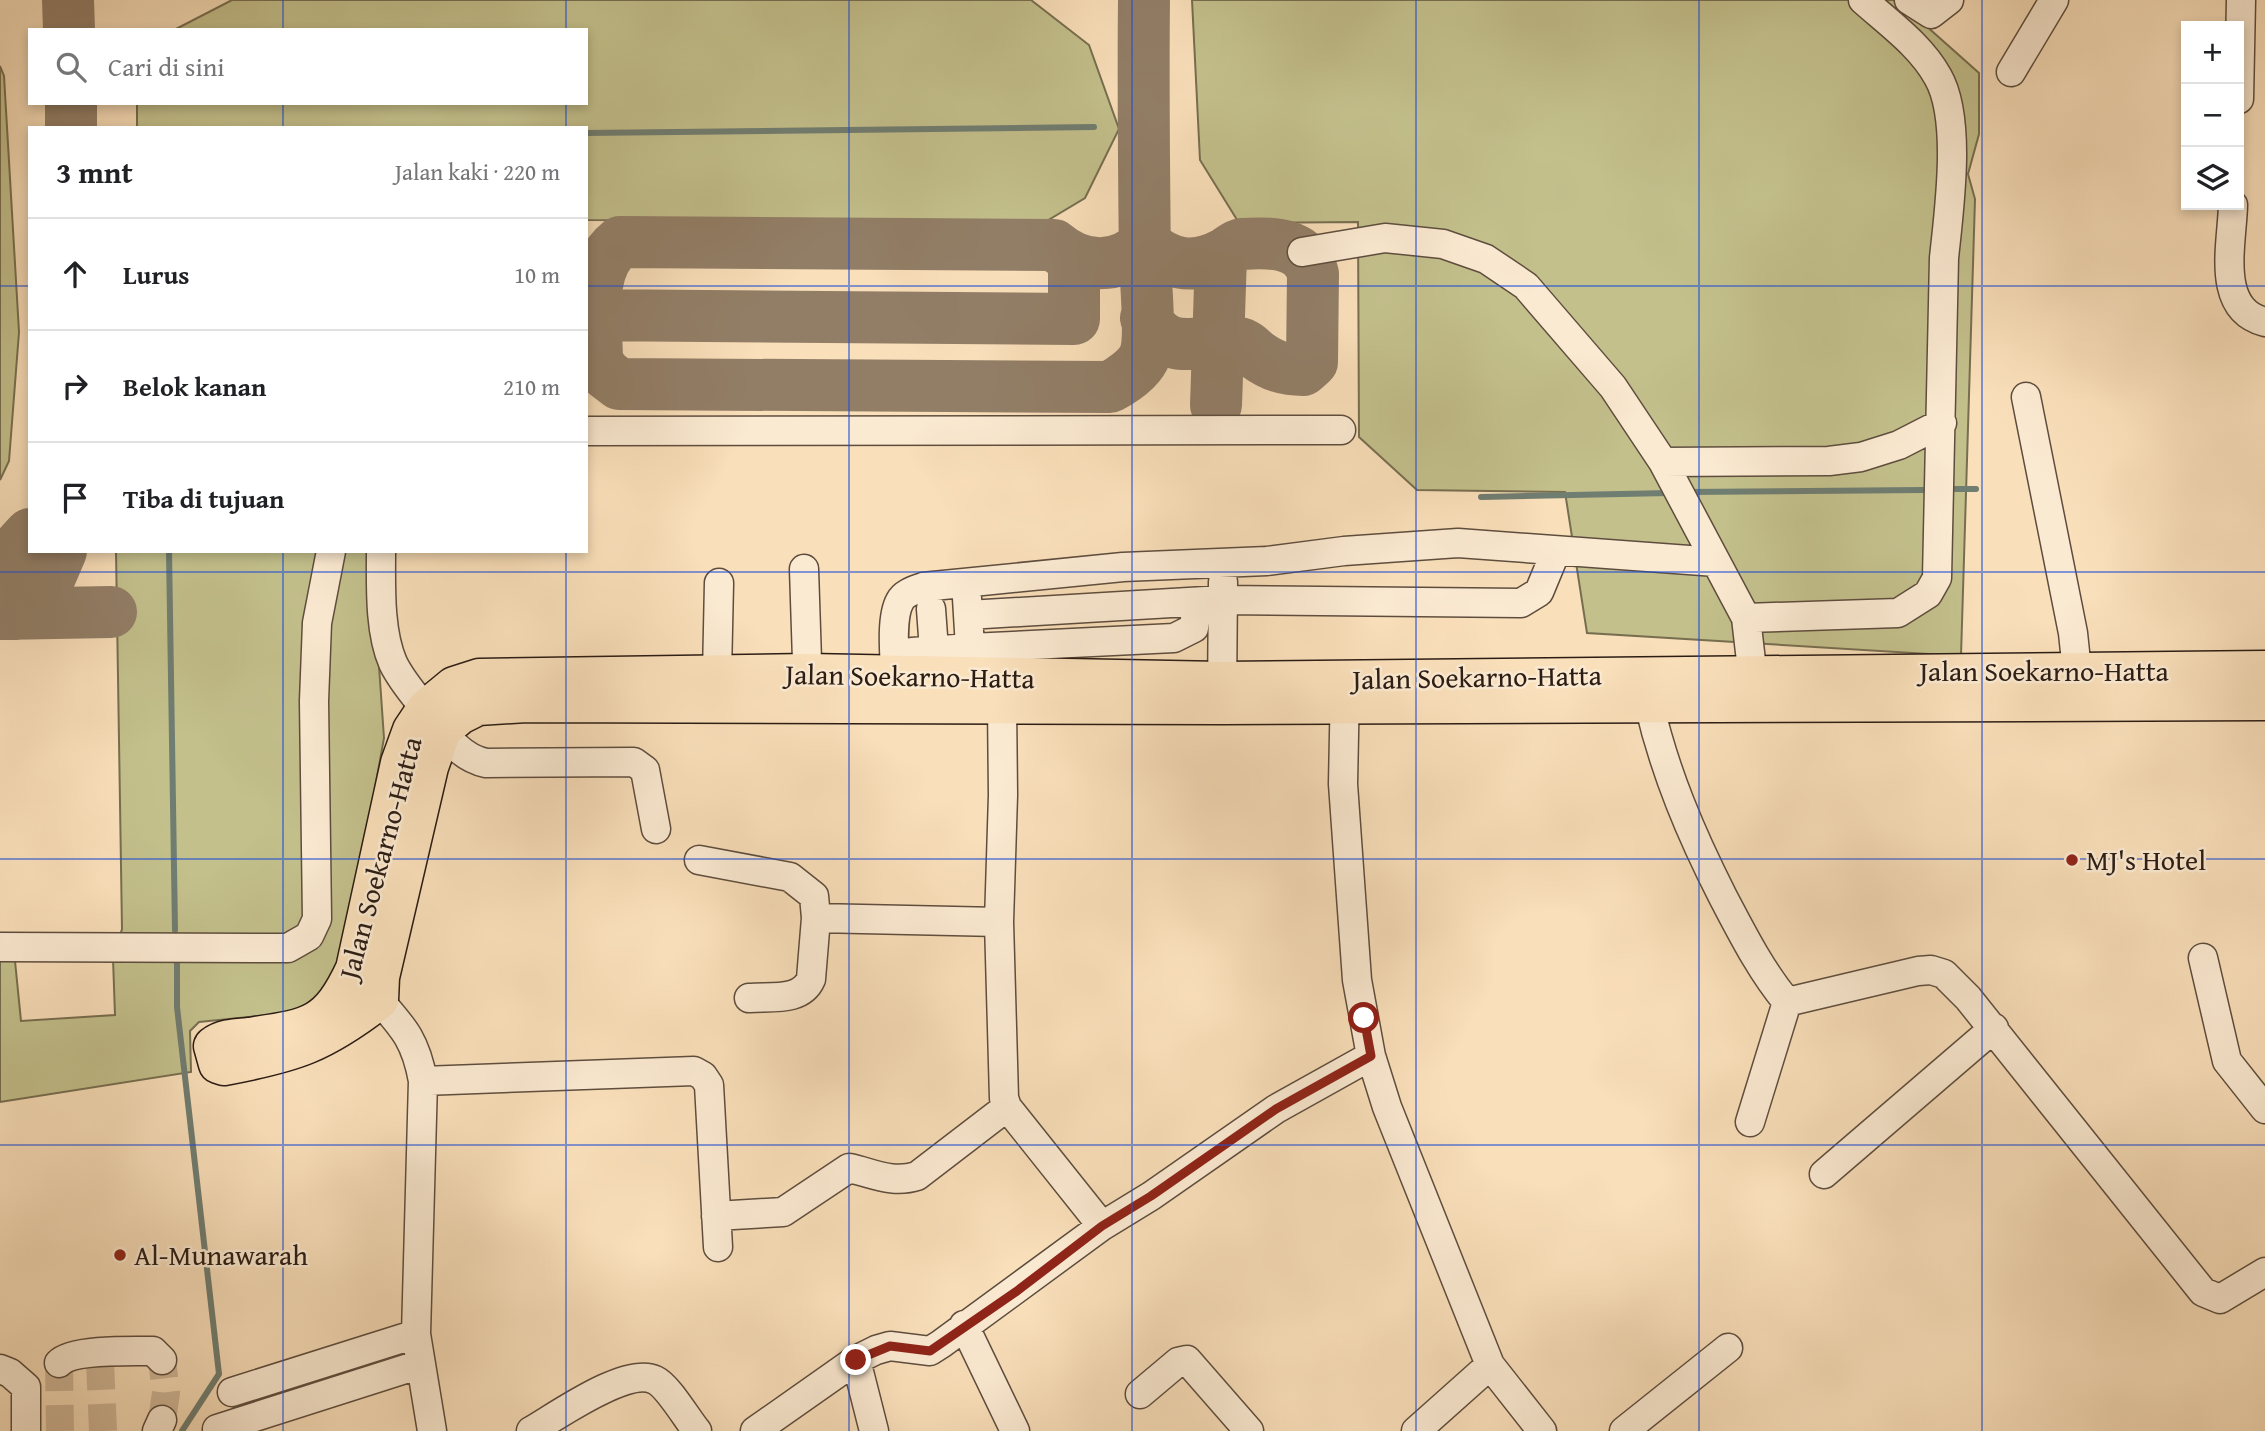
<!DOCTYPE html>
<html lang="id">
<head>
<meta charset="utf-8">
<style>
  body { margin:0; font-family:"Gentium Book Plus",serif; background:#f6f6f6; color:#202124 }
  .controls { position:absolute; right:21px; top:21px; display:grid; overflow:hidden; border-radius:0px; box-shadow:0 4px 10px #0003 }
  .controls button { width:63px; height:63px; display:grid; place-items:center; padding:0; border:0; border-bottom:2px solid #e0e0e0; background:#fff; color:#202124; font:35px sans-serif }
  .stop { position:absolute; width:21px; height:21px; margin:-16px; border:5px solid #8f2418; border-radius:50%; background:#fff }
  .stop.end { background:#8f2418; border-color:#fff; box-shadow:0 2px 7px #0008 }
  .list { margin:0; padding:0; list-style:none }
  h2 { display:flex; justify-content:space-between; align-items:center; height:91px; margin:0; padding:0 28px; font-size:30px }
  h2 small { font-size:23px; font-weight:400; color:#757577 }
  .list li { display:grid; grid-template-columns:46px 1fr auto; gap:21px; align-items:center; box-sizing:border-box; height:112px; padding:0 28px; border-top:2px solid #e0e0e0 }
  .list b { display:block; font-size:26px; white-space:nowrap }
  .list em { font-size:23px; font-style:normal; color:#757577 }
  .icon { flex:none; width:38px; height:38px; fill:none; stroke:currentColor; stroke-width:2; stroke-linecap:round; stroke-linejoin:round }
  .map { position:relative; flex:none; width:2265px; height:1431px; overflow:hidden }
  .search { position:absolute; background:#fff; box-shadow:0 4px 10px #0003; left:28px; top:28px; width:560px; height:77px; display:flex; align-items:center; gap:18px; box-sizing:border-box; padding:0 24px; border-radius:0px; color:#757577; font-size:26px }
  .panel { position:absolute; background:#fff; box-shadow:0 4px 10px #0003; left:28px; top:126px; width:560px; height:427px; border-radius:0px }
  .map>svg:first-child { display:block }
  .green { fill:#c3c08c; stroke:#776e50; stroke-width:2 }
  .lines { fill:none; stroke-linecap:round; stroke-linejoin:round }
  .stream { stroke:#707d71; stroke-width:6 }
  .taxiway { stroke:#927e67; stroke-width:52 }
  .minor-tunnel { stroke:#d0b899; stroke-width:28; stroke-dasharray:28 14; stroke-linecap:butt }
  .minor-casing { stroke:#5e4d3e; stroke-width:31 }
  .highway-casing { stroke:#2b1c14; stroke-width:41 }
  .minor { stroke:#fbead2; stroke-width:28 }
  .highway { stroke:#f9dfba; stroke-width:38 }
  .route { stroke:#8f2418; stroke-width:9 }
  .grid { fill:none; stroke:#1d4ed8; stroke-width:2; stroke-opacity:0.55 }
  .poi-dot { fill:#8f2418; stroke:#fbead2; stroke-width:2.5 }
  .labels { text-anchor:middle; stroke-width:5; stroke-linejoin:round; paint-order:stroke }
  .street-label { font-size:28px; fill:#2b1c14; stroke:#fbead2 }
  .poi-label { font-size:28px; fill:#2b1c14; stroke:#fbead2; text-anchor:start }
</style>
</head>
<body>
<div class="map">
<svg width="2265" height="1431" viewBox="0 0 2265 1431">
  <rect width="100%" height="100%" fill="#f9dfba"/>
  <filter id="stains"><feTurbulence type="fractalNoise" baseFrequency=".00286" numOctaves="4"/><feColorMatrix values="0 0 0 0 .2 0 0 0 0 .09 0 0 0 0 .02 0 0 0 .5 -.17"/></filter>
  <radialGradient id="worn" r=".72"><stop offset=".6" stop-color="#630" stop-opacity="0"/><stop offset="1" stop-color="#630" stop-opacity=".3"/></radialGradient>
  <path class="green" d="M232 0H1031L1089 45 1119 129 1085 198 1045 222 586 220V128H137V103H586V30H174Z
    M1192 0H1897L1979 73V134L1968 174 1975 199 1961 656 1587 633 1565 492 1417 490 1359 437 1358 222 1239 223 1200 160Z
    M0 66 4 76 19 332 9 461 0 480Z
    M116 551H371L384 738 347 943 340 965 309 1011 199 1022 190 1031 191 1072 0 1102V961H15L21 1021 115 1015 113 959 122 929Z"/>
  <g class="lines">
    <path class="stream" d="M586 133 1094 127
      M1955 489H1976
      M1687 492 1923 490
      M1481 497 1669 493
      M169 551 175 930
      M177 964V1007L219 1374 182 1431"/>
    <path class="taxiway" d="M68 0 69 30
      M1144 0C1143 88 1144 176 1145 264 1146 285 1151 338 1145 355 1140 369 1121 381 1110 387L619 384 606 374 597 362C597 321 586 269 620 242L1054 245C1082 269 1118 270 1145 244 1169 265 1194 270 1224 254 1230 251 1235 245 1242 244 1271 242 1305 242 1313 274L1312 362 1303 370C1285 370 1272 366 1257 355 1252 351 1246 344 1239 343 1202 335 1170 362 1146 318
      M71 103V128
      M588 315 1074 319V258
      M1216 405 1221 256
      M0 567 30 534
      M0 614 111 612
      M17 614 49 579 61 551"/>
    <path class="minor-tunnel" d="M100 1362 103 1431
      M59 1363 60 1431
      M162 1420 166 1393 162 1360"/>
    <g class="minor-casing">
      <path id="minor" d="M1909 0 1931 14 1949 0
        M2011 72 2054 0
        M2239 99 2241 0
        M2233 205C2232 245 2215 309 2265 322
        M1302 252 1385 238 1443 244 1486 259 1526 286 1613 387 1663 462 1746 618 1751 661
        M2026 397 2073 633 2077 671
        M586 431 1341 430
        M1663 462 1829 461 1861 457 1899 445 1942 423
        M381 551C381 585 379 631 393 663 403 684 420 701 434 720 448 739 462 758 486 763L634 762 645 770 656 829
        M804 569 808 691
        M967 598 970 648 1174 638 1194 628 1197 602
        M931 609 934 650
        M968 615 1222 600 1521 603 1539 592 1556 551
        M1746 618 1898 613 1928 594 1937 578 1944 258C1949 210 1962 119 1938 77 1921 46 1890 24 1863 0
        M912 652 970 648
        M717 674 719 583
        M1345 685 1343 784 1357 980 1371 1056 1387 1107 1490 1365 1542 1431
        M896 691C896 669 889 620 900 601 904 593 915 590 923 587L1123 567 1267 561 1344 551 1458 543 1716 562
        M1222 699 1223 582
        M1649 704C1665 773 1691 834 1723 897 1742 933 1761 971 1787 1002L1918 971 1931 970 1944 974 1968 998 2203 1292 2220 1299 2265 1272
        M699 860 790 877 814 896 816 918 999 922 1003 795 1002 705
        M999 922 1004 1098 1007 1107 1102 1226
        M0 947 288 948 309 936 317 919 314 701 317 623 331 551
        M2203 958 2227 1061 2265 1109
        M749 998C771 996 801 1002 811 979L816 918
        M379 1000C405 1029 416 1042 423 1081L416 1334 432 1431
        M423 1081 694 1071 703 1076 709 1085 718 1247
        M1750 1122 1787 1002
        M1824 1174 1994 1028
        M716 1216 783 1212 849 1168C873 1173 892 1184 917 1176L1007 1107
        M964 1325 1015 1431
        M856 1360 874 1431
        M59 1363C72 1349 133 1351 153 1351L162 1360
        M0 1369 10 1373 26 1387V1431
        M232 1392 416 1334
        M1140 1394 1178 1362 1187 1360 1249 1431
        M217 1429 421 1364
        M157 1431 162 1420
        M531 1431C557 1416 627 1366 655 1380 668 1386 687 1419 697 1431
        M755 1431 856 1360 876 1350 890 1346 930 1351 941 1344 1102 1226 1151 1196 1276 1109 1371 1056
        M1416 1431 1490 1365
        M1624 1431 1728 1348"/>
    </g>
    <g class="highway-casing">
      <path id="highway" d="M2265 670 1221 681 808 673 479 678 454 686 426 709 412 730 400 763 355 969C328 1027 310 1028 249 1037 237 1038 223 1038 213 1046L218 1064 224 1066C294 1053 322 1044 379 1000L380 977 429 767 442 730 460 715 478 706 526 703 1222 705 2265 701"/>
    </g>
    <use href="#minor" class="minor"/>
    <use href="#highway" class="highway"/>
  </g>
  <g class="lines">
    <path class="route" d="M856 1360 890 1346 930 1351 1017 1291 1102 1226 1151 1196 1276 1109 1371 1056 1364 1018"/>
  </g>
  <path class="grid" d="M283 0V30M566 0V30M849 0V1431M1132 0V1431M1416 0V1431M1699 0V1431M1982 0V1431M283 103V128M566 103V128M0 286H30M586 286H2265M283 551V1431M566 551V1431M0 572H2265M0 859H2265M0 1145H2265"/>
  <g class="poi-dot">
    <circle cx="2072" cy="860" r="7"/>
    <circle cx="120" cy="1255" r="7"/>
  </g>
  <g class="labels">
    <g class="street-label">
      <text x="2044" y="681">Jalan Soekarno-Hatta</text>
      <text transform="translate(910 676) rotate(1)" y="10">Jalan Soekarno-Hatta</text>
      <text transform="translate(1477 677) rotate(-1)" y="10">Jalan Soekarno-Hatta</text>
      <text transform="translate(380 858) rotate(-75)" y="10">Jalan Soekarno-Hatta</text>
    </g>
    <g class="poi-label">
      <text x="2086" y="870">MJ's Hotel</text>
      <text x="134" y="1265">Al-Munawarah</text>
    </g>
  </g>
  <rect width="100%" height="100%" filter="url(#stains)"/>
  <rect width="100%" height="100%" fill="url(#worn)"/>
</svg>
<div class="controls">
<button>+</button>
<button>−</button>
<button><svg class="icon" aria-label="layers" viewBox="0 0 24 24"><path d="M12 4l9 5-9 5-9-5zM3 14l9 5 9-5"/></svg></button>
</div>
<div class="stop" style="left:1364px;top:1018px"></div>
<div class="stop end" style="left:856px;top:1360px"></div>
<div class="search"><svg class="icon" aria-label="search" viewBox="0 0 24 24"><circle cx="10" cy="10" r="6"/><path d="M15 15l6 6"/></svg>Cari di sini</div>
<section class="panel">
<h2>3 mnt<small>Jalan kaki · 220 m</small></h2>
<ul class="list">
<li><svg class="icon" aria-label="ahead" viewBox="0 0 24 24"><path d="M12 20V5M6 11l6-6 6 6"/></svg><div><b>Lurus</b></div><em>10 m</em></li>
<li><svg class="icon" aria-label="right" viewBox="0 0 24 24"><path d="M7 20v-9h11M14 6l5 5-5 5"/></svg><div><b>Belok kanan</b></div><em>210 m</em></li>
<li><svg class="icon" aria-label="arrive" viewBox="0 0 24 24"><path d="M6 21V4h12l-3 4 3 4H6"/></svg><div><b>Tiba di tujuan</b></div></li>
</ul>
</section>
</div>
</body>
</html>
